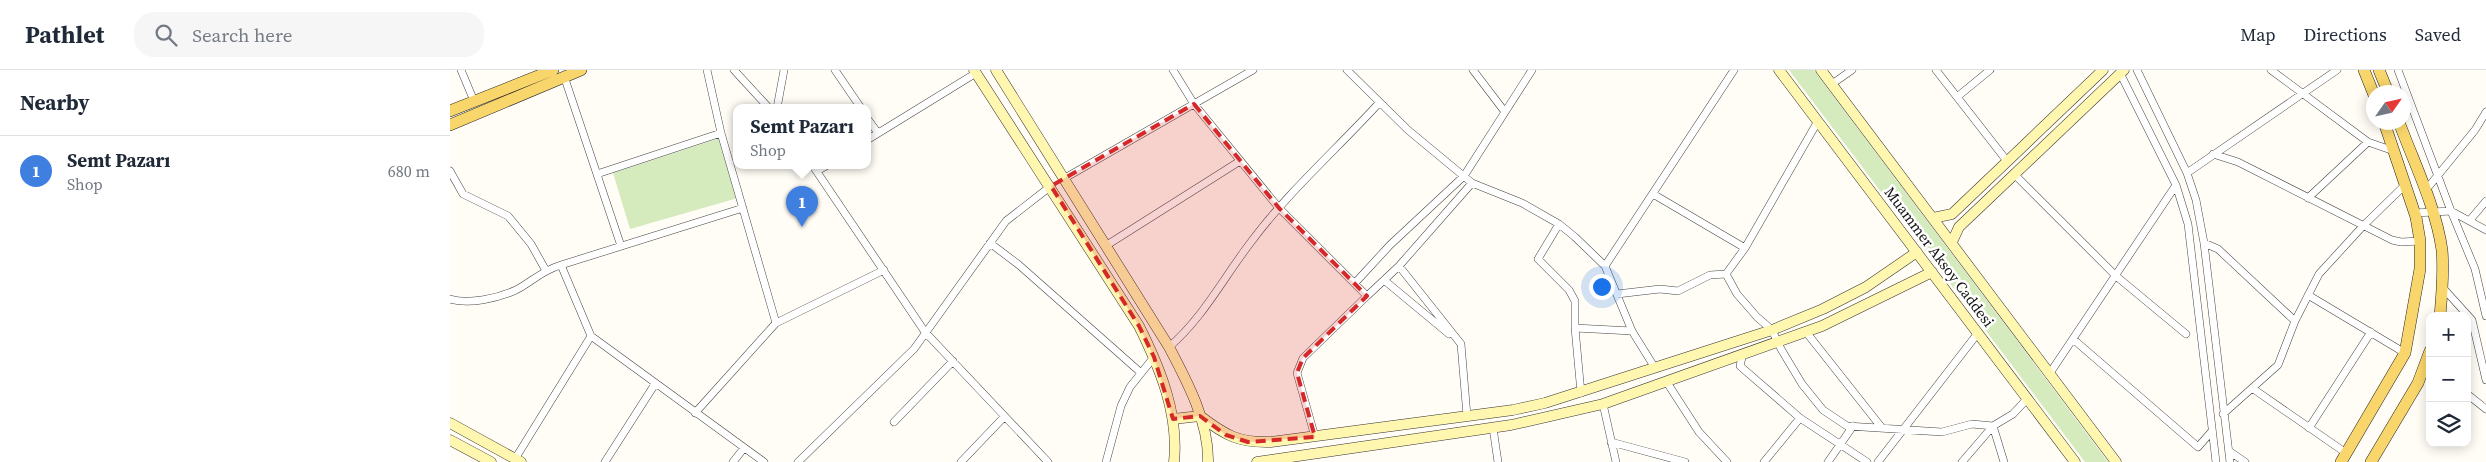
<!DOCTYPE html>
<html lang="en">
<head>
<meta charset="utf-8">
<style>
  body { margin:0; font-family:"Source Serif 4",serif; background:#f6f6f7; color:#1f2937 }
  .controls { position:absolute; right:15px; bottom:15px; display:grid; overflow:hidden; border-radius:10px; box-shadow:0 2px 12px #0003 }
  .controls button { width:45px; height:45px; display:grid; place-items:center; padding:0; border:0; border-bottom:1px solid #e0e1e3; background:#fff; color:#1f2937; font:25px sans-serif }
  .compass { position:absolute; left:1916px; top:15px; width:45px; height:45px; border-radius:50%; background:#fff; box-shadow:0 2px 12px #0003; rotate:56deg }
  .you { position:absolute; left:1151px; top:216px; width:18px; height:18px; margin:-12px; border:4px solid #fff; border-radius:50%; background:#1a73e8; box-shadow:0 0 0 8px #1a73e833 }
  .badge { display:grid; place-items:center; width:32px; height:32px; border-radius:50%; background:#ea580c; color:#fff; font-size:16px; font-weight:700 }
  .pin { position:absolute; translate:-50% -41px; filter:drop-shadow(0 1px 2px #0008) }
  .pin::after { content:''; position:absolute; top:26px; width:18px; height:15px; background:inherit; clip-path:polygon(0 0,100% 0,50% 100%) }
  .popup { position:absolute; left:283px; top:34px; width:138px; height:65px; box-sizing:border-box; display:grid; place-content:center; border-radius:10px; background:#fff; filter:drop-shadow(0 1px 4px #0005); font-size:16px; white-space:nowrap; color:#747a83 }
  .popup b { font-size:19px; color:#1f2937 }
  .popup::after { content:''; position:absolute; left:50%; top:100%; margin-left:-10px; border:10px solid transparent; border-top-color:#fff }
  .list { margin:0; padding:0; list-style:none }
  h2 { display:flex; justify-content:space-between; align-items:center; height:65px; margin:0; padding:0 20px; font-size:21px }
  h2 small { font-size:16px; font-weight:400; color:#747a83 }
  .list li { display:grid; grid-template-columns:32px 1fr auto; gap:15px; align-items:center; box-sizing:border-box; height:70px; padding:0 20px; border-top:1px solid #e0e1e3 }
  .list b { display:block; font-size:19px; white-space:nowrap }
  .list p { margin:0; font-size:16px; white-space:nowrap; color:#747a83 }
  .list em { font-size:16px; font-style:normal; color:#747a83 }
  .icon { flex:none; width:28px; height:28px; fill:none; stroke:currentColor; stroke-width:2; stroke-linecap:round; stroke-linejoin:round }
  .map { position:relative; flex:none; width:2036px; height:392px; overflow:hidden }
  header { display:flex; align-items:center; gap:30px; box-sizing:border-box; height:70px; padding:0 25px; background:#fff; border-bottom:1px solid #e0e1e3 }
  header strong { font-size:24px }
  nav { display:flex; gap:28px; margin-inline-start:auto; font-size:18px }
  .search { width:350px; height:45px; background:#f6f6f7; display:flex; align-items:center; gap:12px; box-sizing:border-box; padding:0 18px; border-radius:20px; color:#747a83; font-size:19px }
  main { display:flex }
  aside { flex:1; background:#fff }
  .map>svg:first-child { display:block }
  .green { fill:#d5ebbd }
  .lines { fill:none; stroke-linecap:round; stroke-linejoin:round }
  .street-casing { stroke:#444; stroke-width:8 }
  .secondary-casing { stroke:#333; stroke-width:11 }
  .primary-casing { stroke:#222; stroke-width:12 }
  .street { stroke:#fff; stroke-width:7 }
  .secondary { stroke:#fff6b0; stroke-width:10 }
  .primary { stroke:#f9d66b; stroke-width:11 }
  .marked { fill:#d62828; fill-opacity:0.2; stroke:#d62828; stroke-width:4; stroke-dasharray:10 6; stroke-linejoin:round }
  .labels { text-anchor:middle; stroke-width:5; stroke-linejoin:round; paint-order:stroke }
  .street-label { font-size:15px; fill:#111; stroke:#fff }
</style>
</head>
<body>
<header>
<strong>Pathlet</strong>
<div class="search"><svg class="icon" aria-label="search" viewBox="0 0 24 24"><circle cx="10" cy="10" r="6"/><path d="M15 15l6 6"/></svg>Search here</div>
<nav><a>Map</a><a>Directions</a><a>Saved</a></nav>
</header>
<main>
<aside>
<h2>Nearby<small></small></h2>
<ul class="list">
<li><span class="badge" style="background:#3f7fe0">1</span><div><b>Semt Pazarı</b><p>Shop</p></div><em>680 m</em></li>
</ul>
</aside>
<div class="map">
<svg width="2036" height="392" viewBox="0 0 2036 392">
  <rect width="100%" height="100%" fill="#fffdf5"/>
  <path class="green" d="M1339 0H1364L1658 392H1635Z
    M270 68 288 128 180 159 163 103Z"/>
  <g class="lines">
    <g class="street-casing">
      <path id="street" d="M11 0 24 31
        M257 0 271 63 326 253
        M284 0 319 38
        M385 0 411 38
        M723 0 744 34 829 138 917 226 853 288 847 303 865 367
        M897 0 958 60 1022 113 1072 133 1109 154 1125 167 1155 196 1182 261 1205 298
        M1023 0 1055 42
        M1486 0 1557 91
        M1687 0 1737 103 1746 130 1754 173 1780 392
        M1821 0 1918 72 1944 81
        M1948 0 2001 141 2036 160
        M1670 3 1726 115 1738 154 1766 392
        M114 6 171 176
        M1382 14 1402 0
        M1507 27 1540 0
        M327 38 334 0
        M417 48 428 63
        M1368 51 1295 178 1276 204 1287 224 1307 247 1322 260 1331 279 1352 314 1373 340 1397 356 1492 362 1522 354 1543 356 1563 344 1577 329
        M417 70 526 3
        M1763 84 1788 92 1942 170 1951 172 1970 171
        M363 96 475 262 598 392
        M0 101 13 124 58 146 81 174 95 199
        M367 101 376 96
        M1737 103 1887 0
        M147 104 271 63
        M1564 104 1666 206 1736 264
        M615 108 803 0
        M1975 121 2025 60 2036 42
        M1203 124 1295 178
        M1858 128 1918 72
        M1965 143 2001 141 2025 199 2036 246
        M2020 150 2036 131
        M1109 154 1088 189 1119 220 1125 231V258L1131 323
        M540 173 569 195 690 302
        M1754 173 1768 179 1845 251
        M657 175 790 91
        M111 195 293 138
        M949 196 1011 274 1017 346
        M1155 196 1284 0
        M934 210 999 264
        M905 213 940 175 1014 106 1082 0
        M1993 218 2022 250 2036 310
        M1167 224 1210 219 1228 221 1260 205 1276 204
        M1858 225 1955 283
        M917 226 949 196 1022 113
        M0 229C19 235 48 228 66 220 83 211 91 201 111 195L141 266 314 392
        M1125 258 1182 261
        M1356 262 1432 358
        M1623 269 1748 377 1762 361
        M719 277C753 248 774 207 801 172 838 122 887 79 929 33
        M1293 283 1290 296 1350 348 1417 392
        M1600 303 1726 115
        M1216 311 1249 362 1277 392
        M1802 318 1896 383
        M2017 324 2036 339
        M1153 334 1166 392
        M245 343 326 253 434 200
        M1773 344 1828 295 1845 251 1869 204 1913 156 1956 114
        M444 352 503 291
        M1043 358 1048 392
        M1859 358 1921 262
        M1161 372 1235 392
        M1779 381 1795 392
        M65 389 141 266
        M155 392 205 314
        M283 392 294 378
        M348 392 464 279 556 151 601 116
        M511 392 554 347
        M656 392 671 336 680 317 704 287
        M1314 392 1350 348
        M1378 392 1403 356
        M1428 392 1528 263
        M1512 392 1543 356 1554 392"/>
    </g>
    <g class="secondary-casing">
      <path id="secondary" d="M524 0 689 256C710 298 729 344 724 392
        M546 0 719 277C737 311 759 352 758 392
        M1329 0 1625 392
        M1371 0 1666 392
        M1483 148 1502 144 1653 0
        M1502 172 1509 157 1674 0
        M723 349 750 346C775 365 788 373 821 372L1063 340 1095 333 1322 260 1373 239 1416 217 1467 182
        M0 353 71 392
        M0 370 41 392
        M807 392 1061 355 1153 334 1372 256 1482 202"/>
    </g>
    <g class="primary-casing">
      <path id="primary" d="M1914 0 1924 25
        M1929 0 1938 22
        M0 41 103 0
        M1949 52C1964 93 1986 137 1992 180 1994 202 1992 224 1990 246
        M0 55 131 0
        M1891 392 1955 283 1970 199V171L1966 147 1934 52
        M1921 392 1968 313 1980 281"/>
    </g>
    <use href="#street" class="street"/>
    <use href="#secondary" class="secondary"/>
    <use href="#primary" class="primary"/>
  </g>
  <path class="marked" d="M744 34 829 138 917 226 853 288 847 303 865 367 798 372 776 365 750 346 723 349 704 287 689 256 601 116Z"/>
  <g class="labels">
    <g class="street-label">
      <text transform="translate(1489 187) rotate(53)" y="5">Muammer Aksoy Caddesi</text>
    </g>
  </g>
</svg>
<div class="controls">
<button>+</button>
<button>−</button>
<button><svg class="icon" aria-label="layers" viewBox="0 0 24 24"><path d="M12 4l9 5-9 5-9-5zM3 14l9 5 9-5"/></svg></button>
</div>
<svg class="compass" viewBox="-18 -18 36 36"><path d="M0-13l5 13h-10z" fill="#e53935"/><path d="M0 13l5-13h-10z" fill="#747a83"/></svg>
<div class="you"></div>
<div class="pin badge" style="left:352px;top:157px;background:#3f7fe0">1</div>
<div class="popup"><b>Semt Pazarı</b>Shop</div>
</div>
</main>
</body>
</html>
